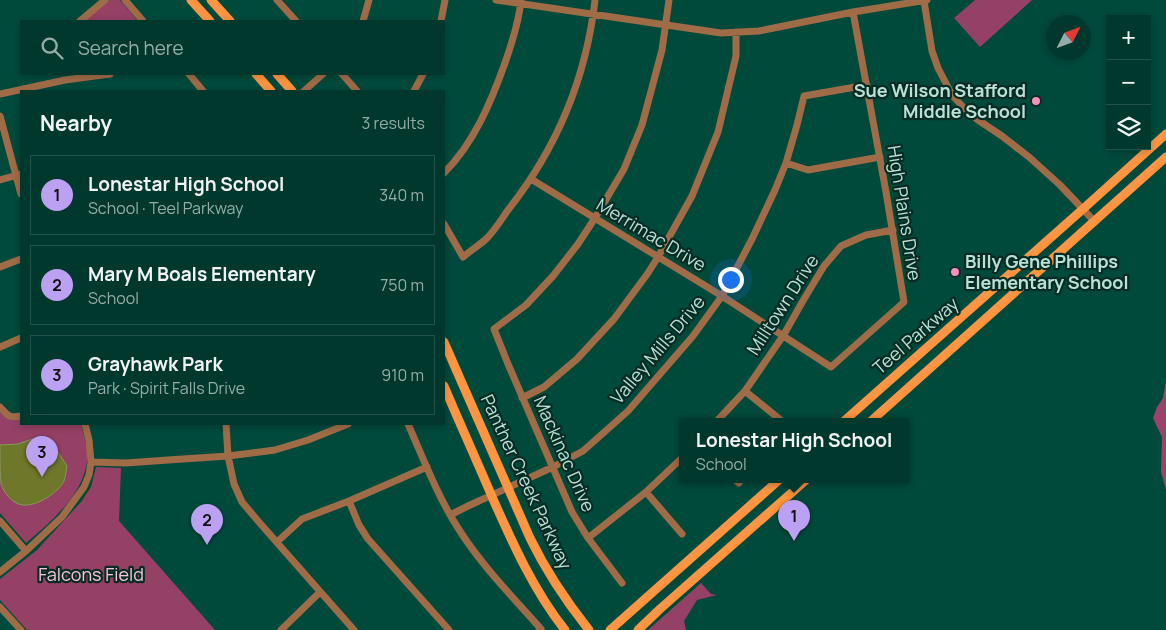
<!DOCTYPE html>
<html lang="en">
<head>
<meta charset="utf-8">
<style>
  body { margin:0; font-family:Manrope,sans-serif; background:#0e4339; color:#f1f3f6 }
  .controls { position:absolute; right:15px; top:15px; display:grid; overflow:hidden; border-radius:0px; box-shadow:0 2px 8px #0003 }
  .controls button { width:45px; height:45px; display:grid; place-items:center; padding:0; border:0; border-bottom:1px solid #225249; background:#00382d; color:#f1f3f6; font:25px sans-serif }
  .compass { position:absolute; left:1046px; top:15px; width:45px; height:45px; border-radius:50%; background:#00382d; box-shadow:0 2px 8px #0003; rotate:48deg }
  .you { position:absolute; left:730px; top:279px; width:18px; height:18px; margin:-12px; border:4px solid #fff; border-radius:50%; background:#1a73e8; box-shadow:0 0 0 8px #1a73e833 }
  .badge { display:grid; place-items:center; width:32px; height:32px; border-radius:50%; background:#bca0f2; color:#111; font-size:16px; font-weight:700 }
  .pin { position:absolute; translate:-50% -41px; filter:drop-shadow(0 1px 2px #0008) }
  .pin::after { content:''; position:absolute; top:26px; width:18px; height:15px; background:inherit; clip-path:polygon(0 0,100% 0,50% 100%) }
  .popup { position:absolute; left:679px; top:418px; width:230px; height:65px; box-sizing:border-box; display:grid; place-content:center; border-radius:0px; background:#00382d; filter:drop-shadow(0 1px 4px #0005); font-size:16px; white-space:nowrap; color:#95acaa }
  .popup b { font-size:19px; color:#f1f3f6 }
  .popup::after { content:''; position:absolute; left:50%; top:100%; margin-left:-10px; border:10px solid transparent; border-top-color:#00382d }
  .list { margin:0; padding:0; list-style:none }
  h2 { display:flex; justify-content:space-between; align-items:center; height:65px; margin:0; padding:0 20px; font-size:21px }
  h2 small { font-size:16px; font-weight:400; color:#95acaa }
  .list li { display:grid; grid-template-columns:32px 1fr auto; gap:15px; align-items:center; box-sizing:border-box; height:80px; margin:0 10px 10px; padding:0 10px; border:1px solid #225249; border-radius:0px }
  .list b { display:block; font-size:19px; white-space:nowrap }
  .list p { margin:0; font-size:16px; white-space:nowrap; color:#95acaa }
  .list em { font-size:16px; font-style:normal; color:#95acaa }
  .icon { flex:none; width:28px; height:28px; fill:none; stroke:currentColor; stroke-width:2; stroke-linecap:round; stroke-linejoin:round }
  .map { position:relative; flex:none; width:1166px; height:630px; overflow:hidden }
  .search { position:absolute; background:#00382d; box-shadow:0 2px 8px #0003; left:20px; top:20px; width:425px; height:55px; display:flex; align-items:center; gap:12px; box-sizing:border-box; padding:0 18px; border-radius:0px; color:#95acaa; font-size:19px }
  .panel { position:absolute; background:#00382d; box-shadow:0 2px 8px #0003; left:20px; top:90px; width:425px; height:335px; border-radius:0px }
  .map>svg:first-child { display:block }
  .green { fill:#954065 }
  .forest { fill:#9c436a }
  .water { fill:#6f772a; stroke:#86975e }
  .lines { fill:none; stroke-linecap:round; stroke-linejoin:round }
  .minor { stroke:#a06c48; stroke-width:7 }
  .major { stroke:#ff9542; stroke-width:9 }
  .poi-dot { fill:#fe8ebc; stroke:#072c24; stroke-width:2 }
  .labels { text-anchor:middle; stroke-width:4.5; stroke-linejoin:round; paint-order:stroke }
  .poi-label { font-size:18px; font-weight:bold; fill:#bae1d6; stroke:#072c24; text-anchor:end }
  .street-label { font-size:18px; fill:#bae1d6; stroke:#072c24 }
  .park-label { font-size:18px; fill:#f8c4d7; stroke:#072c24 }
</style>
</head>
<body>
<div class="map">
<svg width="1166" height="630" viewBox="0 0 1166 630">
  <rect width="100%" height="100%" fill="#004a3c"/>
  <path class="green" d="M109 0H120L138 21H85Z
    M975 0H1032L980 47 954 18Z
    M0 412C6 418 13 421 21 419V424H81C84 436 89 449 87 462 82 496 51 522 26 543L0 513Z
    M96 467 121 468 119 521 215 630H27L0 600V579L37 550 81 502 91 487Z
    M701 583 711 594 717 595 697 600 684 621 686 630H648Z"/>
  <path class="forest" d="M1166 380V490L1161 472 1162 437 1153 418 1157 407 1163 398Z"/>
  <path class="water" d="M41 436 54 446 67 466C66 470 66 476 64 481 58 493 36 507 22 505 12 503 4 493 1 484 0 474 0 457 0 445L18 444Z"/>
  <g class="lines">
    <path class="minor" d="M125 0 143 21
      M277 0 296 21
      M496 0 721 33 759 31 853 12 927 0
      M924 1 932 51 938 68 952 95 964 108 978 120 1002 136 1029 157 1060 185 1095 222
      M80 21 105 0
      M363 21 369 0
      M441 21 445 0
      M189 74 203 91
      M342 74 357 91
      M304 91 323 74
      M414 91 423 74
      M0 94 65 80 110 74
      M0 116 21 194
      M786 163 808 170 880 157
      M444 173C474 143 491 102 505 63 512 43 519 22 521 0
      M531 179 722 296 831 367 904 302 886 192 853 12
      M0 180 21 174
      M444 224 463 257C470 251 478 246 485 240 494 232 501 220 508 210 557 148 586 79 595 0
      M0 267 21 259
      M0 347 21 338
      M745 391 783 422
      M522 398 544 387 577 359 614 319 648 273 658 257 692 196 718 132 736 56V32
      M0 407C8 416 9 418 21 416
      M716 422 745 391 783 336 804 299 824 266 841 246 866 235 893 230
      M226 424 228 456 234 484 242 502 258 521 354 630
      M408 424C423 458 438 497 458 528 481 565 512 596 541 629L539 630
      M91 462 126 463 168 460 228 456 275 450 308 440 348 424
      M735 480 739 483
      M646 492 682 534
      M349 501 359 525 368 539 449 630
      M450 515 468 506 553 467 583 451 628 411 693 336 722 296 752 239 775 190 786 163 797 125 804 96 867 85
      M0 521 26 551
      M588 538 646 492 683 457
      M277 542 302 519 349 501 427 467
      M0 572 26 551 62 517 84 487 89 475 91 462 89 440 85 424
      M622 583 588 538 572 512 508 364 494 329 526 305 553 276 578 244 595 218 624 169 642 125 662 50 669 0
      M0 607 21 630
      M281 630 320 592"/>
    <path class="major" d="M191 0 210 21
      M211 0 230 21
      M256 74 271 91
      M277 74 292 91
      M444 342 530 538C546 571 566 601 589 630
      M444 386C460 424 477 461 493 499 513 544 534 591 565 630
      M843 422 1083 209 1166 134
      M870 422 1166 157
      M610 630 779 480
      M638 630 660 609 806 480"/>
  </g>
  <g class="poi-dot">
    <circle cx="1036" cy="101" r="5"/>
    <circle cx="955" cy="272" r="5"/>
  </g>
  <g class="labels">
    <g class="poi-label">
      <text x="1026" y="97">Sue Wilson Stafford<tspan x="1026" dy="21">Middle School</tspan></text>
      <text x="965" y="268" text-anchor="start">Billy Gene Phillips<tspan x="965" dy="21">Elementary School</tspan></text>
    </g>
    <g class="street-label">
      <text transform="translate(904 213) rotate(81)" y="6">High Plains Drive</text>
      <text transform="translate(651 235) rotate(31)" y="6">Merrimac Drive</text>
      <text transform="translate(783 305) rotate(-57)" y="6">Milltown Drive</text>
      <text transform="translate(916 336) rotate(-41)" y="6">Teel Parkway</text>
      <text transform="translate(658 350) rotate(-50)" y="6">Valley Mills Drive</text>
      <text transform="translate(564 454) rotate(66)" y="6">Mackinac Drive</text>
      <text transform="translate(526 482) rotate(65)" y="6">Panther Creek Parkway</text>
    </g>
    <g class="park-label">
      <text x="91" y="581">Falcons Field</text>
    </g>
  </g>
</svg>
<div class="controls">
<button>+</button>
<button>−</button>
<button><svg class="icon" aria-label="layers" viewBox="0 0 24 24"><path d="M12 4l9 5-9 5-9-5zM3 14l9 5 9-5"/></svg></button>
</div>
<svg class="compass" viewBox="-18 -18 36 36"><path d="M0-13l5 13h-10z" fill="#e53935"/><path d="M0 13l5-13h-10z" fill="#95acaa"/></svg>
<div class="you"></div>
<div class="pin badge" style="left:794px;top:541px">1</div>
<div class="popup"><b>Lonestar High School</b>School</div>
<div class="pin badge" style="left:207px;top:545px">2</div>
<div class="pin badge" style="left:42px;top:477px">3</div>
<div class="search"><svg class="icon" aria-label="search" viewBox="0 0 24 24"><circle cx="10" cy="10" r="6"/><path d="M15 15l6 6"/></svg>Search here</div>
<section class="panel">
<h2>Nearby<small>3 results</small></h2>
<ul class="list">
<li><span class="badge">1</span><div><b>Lonestar High School</b><p>School · Teel Parkway</p></div><em>340 m</em></li>
<li><span class="badge">2</span><div><b>Mary M Boals Elementary</b><p>School</p></div><em>750 m</em></li>
<li><span class="badge">3</span><div><b>Grayhawk Park</b><p>Park · Spirit Falls Drive</p></div><em>910 m</em></li>
</ul>
</section>
</div>
</body>
</html>
